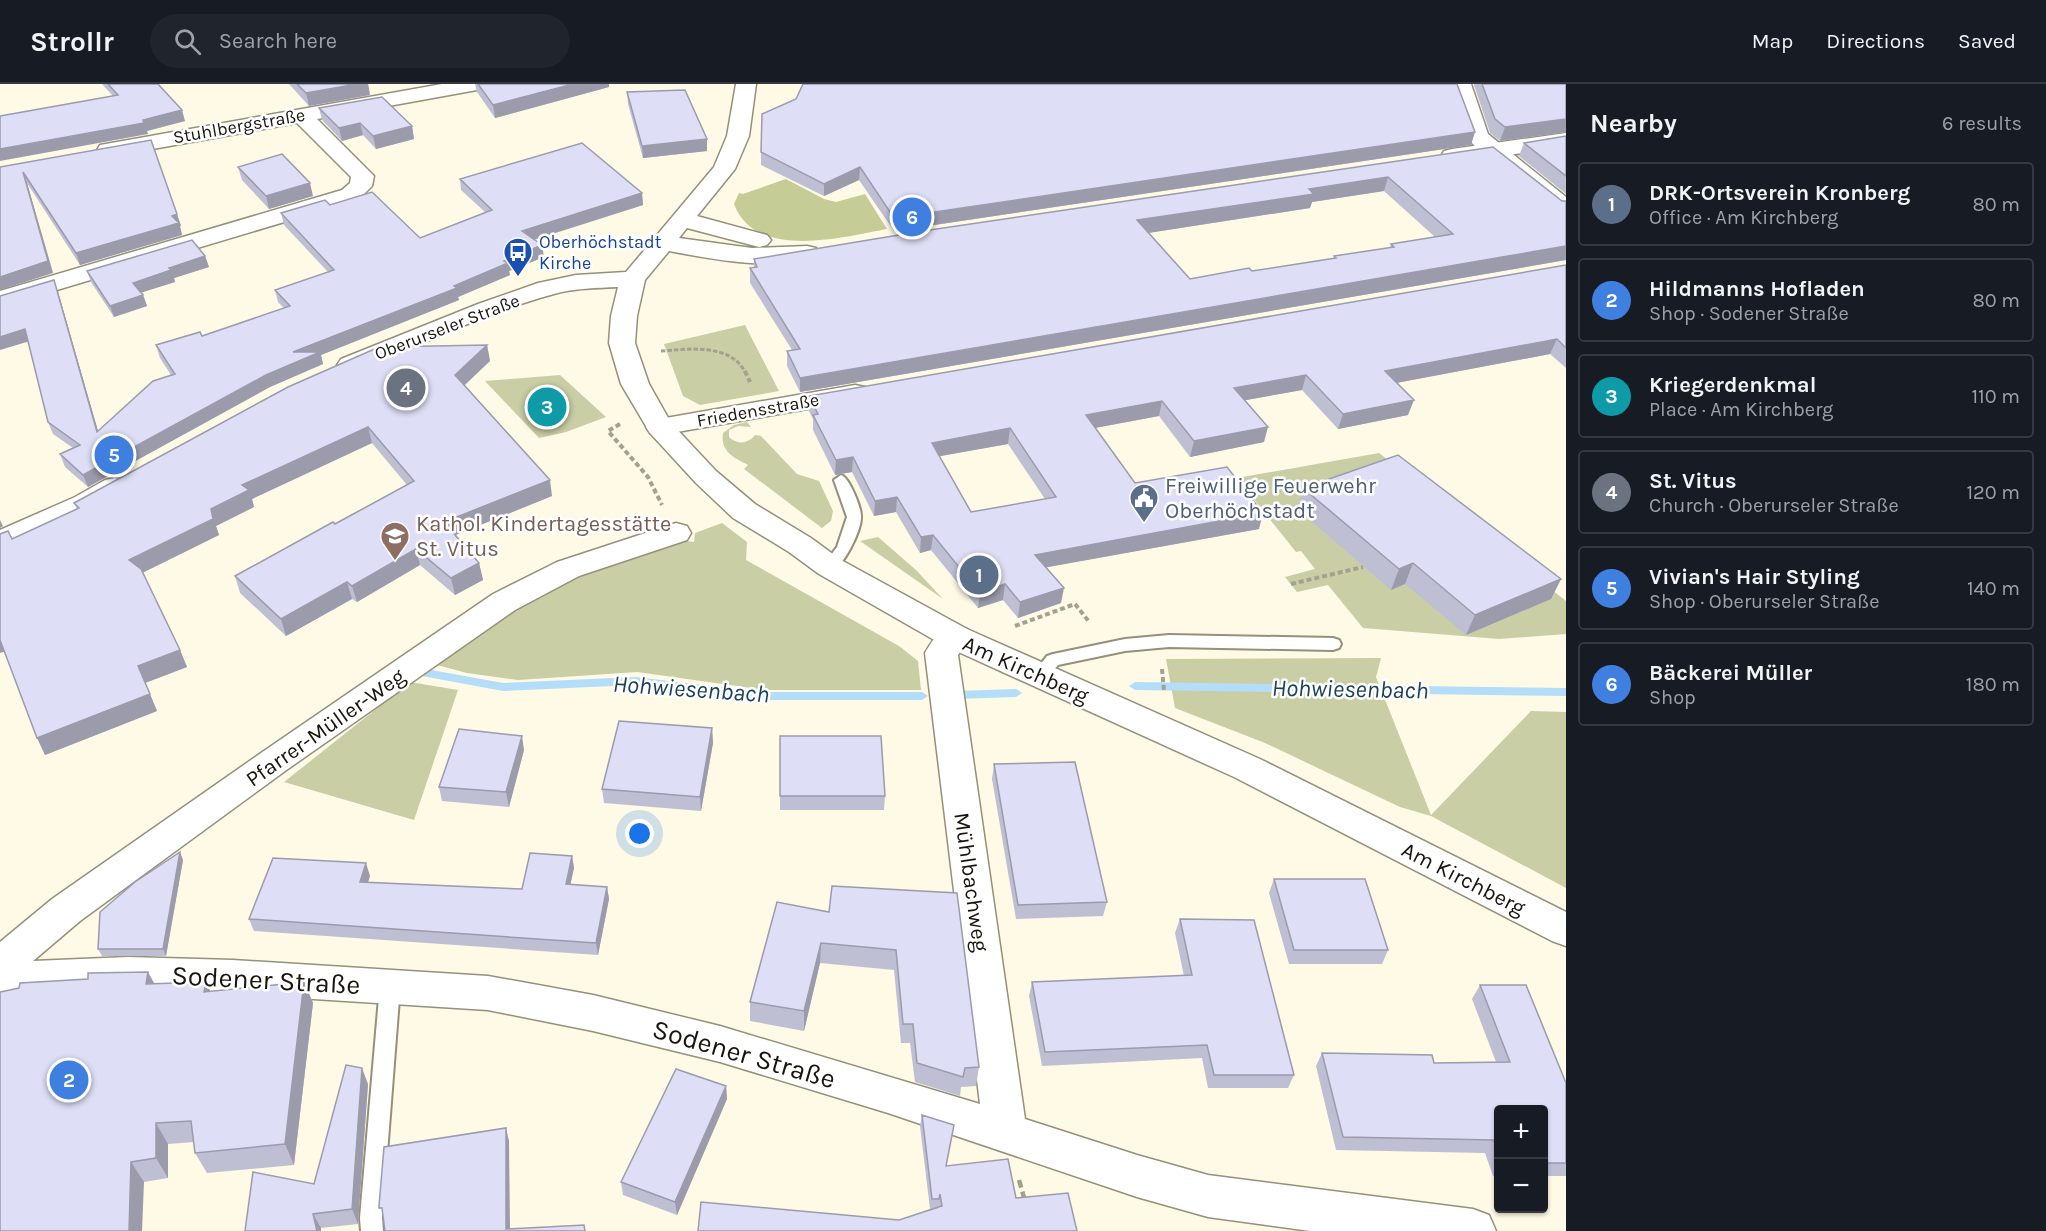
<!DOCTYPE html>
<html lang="en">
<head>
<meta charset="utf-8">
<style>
  body { margin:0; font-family:Karla,sans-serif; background:#20242c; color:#f1f3f6 }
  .controls { position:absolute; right:18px; bottom:18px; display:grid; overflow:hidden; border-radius:6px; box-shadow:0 2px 4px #0004 }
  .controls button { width:54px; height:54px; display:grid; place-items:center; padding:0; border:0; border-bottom:2px solid #363941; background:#171b24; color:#f1f3f6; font:30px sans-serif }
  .you { position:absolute; left:640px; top:750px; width:21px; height:21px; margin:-15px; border:4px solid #fff; border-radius:50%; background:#1a73e8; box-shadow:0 0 0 9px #1a73e833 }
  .badge { display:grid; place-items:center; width:39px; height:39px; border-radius:50%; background:#7c3aed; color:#fff; font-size:20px; font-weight:700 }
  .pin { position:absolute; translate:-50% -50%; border:3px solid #fff; box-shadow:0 2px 6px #0006 }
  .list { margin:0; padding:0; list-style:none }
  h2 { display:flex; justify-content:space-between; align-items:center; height:78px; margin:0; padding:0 24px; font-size:26px }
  h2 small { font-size:20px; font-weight:400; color:#9ea1a6 }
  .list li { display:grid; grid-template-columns:39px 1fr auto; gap:18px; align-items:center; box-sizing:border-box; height:84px; margin:0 12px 12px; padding:0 12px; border:2px solid #363941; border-radius:6px }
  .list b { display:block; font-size:22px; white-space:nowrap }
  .list p { margin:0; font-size:20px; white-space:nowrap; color:#9ea1a6 }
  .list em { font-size:20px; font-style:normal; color:#9ea1a6 }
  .icon { flex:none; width:33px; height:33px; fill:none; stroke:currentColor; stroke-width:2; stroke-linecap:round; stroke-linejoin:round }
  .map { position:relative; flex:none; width:1566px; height:1147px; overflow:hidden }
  header { display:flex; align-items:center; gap:36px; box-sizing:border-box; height:84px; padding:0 30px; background:#171b24; border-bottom:2px solid #363941 }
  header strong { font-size:28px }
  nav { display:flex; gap:33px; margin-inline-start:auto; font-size:21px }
  .search { width:420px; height:54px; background:#20242c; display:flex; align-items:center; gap:15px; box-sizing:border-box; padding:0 21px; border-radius:33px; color:#9ea1a6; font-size:22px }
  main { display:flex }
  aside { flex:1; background:#171b24 }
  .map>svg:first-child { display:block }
  .green { fill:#c9cea5 }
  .forest { fill:#c6cc96 }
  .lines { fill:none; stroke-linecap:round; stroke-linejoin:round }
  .stream { fill:#b4ddf9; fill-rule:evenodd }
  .lane-casing { stroke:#959079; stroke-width:4 }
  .street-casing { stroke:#959079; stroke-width:3 }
  .secondary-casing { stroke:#959079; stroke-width:3 }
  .path-far2 { stroke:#a4a191; stroke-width:3; stroke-dasharray:4.5 2; stroke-linecap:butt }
  .path-far1 { stroke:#a4a191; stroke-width:4; stroke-dasharray:5 3; stroke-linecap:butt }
  .path { stroke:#a4a191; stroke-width:4.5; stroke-dasharray:8 4; stroke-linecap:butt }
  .lane { fill:#fff; fill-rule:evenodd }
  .street { fill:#fff; fill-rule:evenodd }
  .secondary { fill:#fff; fill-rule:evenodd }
  .wall { fill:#bfbfd4; fill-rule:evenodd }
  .shaded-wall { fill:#9b9bac }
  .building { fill:#dedef6; stroke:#9b9bac; stroke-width:1.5; fill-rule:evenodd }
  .labels { text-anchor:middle; stroke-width:5; stroke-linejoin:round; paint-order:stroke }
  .far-street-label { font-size:18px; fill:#17150d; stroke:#fff }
  .far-transit-label { font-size:18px; fill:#164399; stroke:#fff; text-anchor:start }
  .service-label { font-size:22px; fill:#4e5e75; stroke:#fff; text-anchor:start }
  .education-label { font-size:22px; fill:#785e54; stroke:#fff; text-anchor:start }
  .street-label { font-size:22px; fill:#17150d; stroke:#fff }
  .water-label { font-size:24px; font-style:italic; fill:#194159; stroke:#fff }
  .near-street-label { font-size:27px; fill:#17150d; stroke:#fff }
</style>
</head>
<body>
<header>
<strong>Strollr</strong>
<div class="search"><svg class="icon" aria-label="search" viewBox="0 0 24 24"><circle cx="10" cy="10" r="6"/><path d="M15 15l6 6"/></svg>Search here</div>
<nav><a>Map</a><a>Directions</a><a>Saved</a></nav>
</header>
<main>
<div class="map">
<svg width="1566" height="1147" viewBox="0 0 1566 1147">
  <rect width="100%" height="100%" fill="#fefae5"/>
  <path class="green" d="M745 241 779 307 700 321 683 312 664 260Z
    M560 291 606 333 566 348 539 354 485 297Z
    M747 338 751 343 738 342 729 346V353C737 361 748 360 755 351L761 352 797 390 819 397 833 427 831 437 822 444 744 385 748 381C735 374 720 368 723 349L734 341Z
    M1379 369 1566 517V550L1499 555 1363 544 1328 501 1297 508 1285 493 1315 485 1301 467 1296 468 1237 394Z
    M722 439 747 458 746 476 899 562 918 577 921 606H766L637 588 518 596 467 589 437 581 543 506 679 456 694 458 695 449Z
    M878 453 916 486 943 515 860 457Z
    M1381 574 1376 593 1431 731 1531 627 1566 628V804L1431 732 1400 723 1265 659 1175 624 1166 575Z
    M410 598 458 606 414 736 284 698Z"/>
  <path class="forest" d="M786 95 824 115 836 118 865 110 887 145C843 153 755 177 734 120L739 109 743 110Z"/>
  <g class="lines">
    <path class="stream" d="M426 585 503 599 635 593 765 608H922L928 612 922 616H765L635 601 503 607 422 592 420 589Z
      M1135 598 1566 604V612L1135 606 1129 602Z
      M1016 605 1022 609 1016 613 955 615 949 611 955 607Z"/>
    <g class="lane-casing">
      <path id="lane" d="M841 391C849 393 861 423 861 432 862 446 843 484 830 488L822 483 837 463 847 433 834 396Z
        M1169 551 1333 554 1339 556 1341 560 1339 564 1333 566 1169 563 1125 567 1058 581 1046 595H1034L1032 591 1047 572 1053 570 1125 555Z
        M390 893 397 896 400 902 382 1134 383 1147H361L360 1134 380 902 383 896Z"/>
    </g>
    <g class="street-casing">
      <path id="street" d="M442 0H487L484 4 477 6 317 35 374 92 372 102 358 116 0 223V207L342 106 350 99 351 93 297 39 108 73 100 71 97 66 100 61Z
        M1451 0H1471L1488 50 1566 113V131L1558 129 1484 71 1470 57Z
        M855 301 865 303 869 309 865 315 660 351 650 349 646 343 650 337 660 335Z
        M676 439 687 442 691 449 687 456 579 492 515 526 285 687 80 837 33 877 128 873 233 876 488 892 593 911 720 942 980 1020 925 569C935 551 945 539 967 545L971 553 958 571 1025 1035 1137 1071 1208 1091 1473 1125 1489 1131 1496 1147H1310L1208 1133 1137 1113 888 1029 720 978 593 947 488 926 233 910 128 907 0 912V858L52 815 261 669 493 510 557 478Z"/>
    </g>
    <g class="secondary-casing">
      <path id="secondary" d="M736 0H756L749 52 735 85 697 132 767 151 771 156 767 161 759 163 687 144 679 154 752 164 807 162 816 164 819 169 816 174C767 186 717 176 669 167L645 196 637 232 635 259 649 300 671 339 716 387 755 420 811 454 841 476 967 545 1260 675 1566 828V862L1552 857 1234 693 943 561 819 490 789 468 733 434 696 399 650 349 621 300 609 259 611 232 618 203C597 204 575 204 554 210 487 228 423 260 359 287L350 289 341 287 337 281 341 275 478 220 538 199 576 191 626 188 714 83 727 52Z
        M1566 49V63L1452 79 1444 77 1441 72 1444 67 1452 65Z
        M115 394 125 396 130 403C117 422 25 461 0 468V446L75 413 105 396Z"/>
    </g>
    <path class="path-far2" d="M661 267C689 265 730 259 745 288"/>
    <path class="path-far1" d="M745 287 750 298
      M620 340 608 347 648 393 662 421
      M1291 500 1363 483
      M1015 542 1075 520 1090 539
      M1162 585 1164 607"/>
    <path class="path" d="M1019 1096 1025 1117"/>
    <use href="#lane" class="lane"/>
    <use href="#street" class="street"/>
    <use href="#secondary" class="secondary"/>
  </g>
  <path class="wall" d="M102 0H158L185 37 147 47 148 50Z
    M289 0H368L370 11 309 22Z
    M475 0H609V3L495 34 477 8Z
    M1474 0H1566V48L1500 57 1490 49 1474 1Z
    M627 8 707 67 643 74 628 20Z
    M319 24 412 42 414 55 376 65 363 51 342 57 322 36Z
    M1566 52V110L1519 72 1524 59Z
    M151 56 181 142H180L182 151 80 181 27 99 53 189 0 83Z
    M1471 61 894 147 859 96 824 112 761 81V68Z
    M1493 63 1562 117H1566V176L800 308 787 282V267L792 266 750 199V184H754V175ZM1384 107 1435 153 1391 160 1390 164 1334 172V174L1252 187 1190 195 1148 149 1310 124 1312 118Z
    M238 83 313 112 269 125 242 96Z
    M460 95 642 109 643 121 534 156 544 173 509 187 510 191 458 213 459 216 321 271 323 280 270 303 88 403 65 383 60 370 73 364 53 350 48 338 28 258 58 208 98 347 171 291 160 274 156 261 202 252 284 224 278 218 275 206 328 188 284 141 281 129 330 121 420 154 485 128 461 106Z
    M205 172 209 183 174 194 175 198 141 208 143 211 147 222 114 233 91 198 87 187Z
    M1566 181V284L1550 270 1396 299 1408 331 1338 345 1302 306 1245 316 1264 358 1190 373 1159 332 1095 344 1135 399 1259 445 1046 483 1061 519 1018 534 1003 516 978 524 931 466 920 469 896 428 874 432 852 388 835 391 813 346V335L809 327V312ZM1008 360 1045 415 971 428 939 372Z
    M487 261 490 277 464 302 552 412 456 451 479 479 483 496 455 511 420 481 357 518 352 515 286 552 240 509 235 492 407 401 372 359 252 415 254 423 216 442 219 451 142 489 180 566 187 583 145 599 157 627 45 671 4 567 12 455 77 425 74 419Z
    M1303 404 1561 495 1551 515 1466 551 1405 500 1391 506 1297 425Z
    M712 644 713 659 701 727 604 719 602 705Z
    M780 652 885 712 884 726H780Z
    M524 666 509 723 442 717 439 703Z
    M994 680 1107 818 1103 832 1016 835 992 695Z
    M572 772 574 784 570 801 607 803 609 815 598 871 254 847 249 835 370 792 368 798 522 805Z
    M183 776 166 872H102L98 865Z
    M1274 795 1388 866 1382 880H1289L1269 809Z
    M957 809 979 983 976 1002 961 1003 960 1012 915 998 910 959H901L894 886 820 879 804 947 750 937V918L829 828Z
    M1180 835 1294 991 1288 1004H1208L1202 974 1042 982 1029 912 1032 898 1184 892 1175 849Z
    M304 898 313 919 294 1081 207 1089 195 1069 194 1058 168 1060V1094L144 1098 0 1147 154 900 210 907Z
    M1480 901 1566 999V1092H1544V1026H1498V1092H1493L1485 1069 1336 1066 1316 982 1322 969 1434 979 1496 978 1472 915Z
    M368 1000 358 1140 321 1144V1147H245L314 1100Z
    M726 1002 727 1015 677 1131 623 1111 621 1098Z
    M922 1031 946 1082 1016 1114 899 1136 930 1125 920 1042Z"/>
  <path class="shaded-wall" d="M357 0H368L370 11 309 22 306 9Z
    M573 0H609V3L495 34 493 21Z
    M182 26 185 37 147 47 148 50 0 77V65L143 36Z
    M1566 35V48L1500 57 1505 43Z
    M360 39 363 51 342 57 339 44Z
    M412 42 414 55 376 65 373 52Z
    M1475 48 1471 61 894 147V134Z
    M707 55V67L643 74 642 62Z
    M860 83 859 96 824 112V100Z
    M23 88 27 99 53 189 0 206V193Z
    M1388 93 1384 107 1312 118 1310 124 1135 151 1137 136 1309 105Z
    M310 99 313 112 269 125 266 112Z
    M642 109 643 121 523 159 522 147Z
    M177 130 181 142H180L182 151 80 181 76 169Z
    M542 161 544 173 509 187 510 191 458 213 459 216 321 271 323 280 270 303 88 403 83 391 293 268 454 202 504 177Z
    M1566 162V176L800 308V294Z
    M205 172 209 183 174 194 175 198 137 210 133 199 169 184Z
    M54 196 58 208 102 361 97 348Z
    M143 211 147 222 114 233 110 222Z
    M25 245 30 257 0 266V253Z
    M1557 255 1550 270 1380 302 1385 287Z
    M487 261 490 277 458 307 455 291Z
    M1306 291 1302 306 1230 319 1234 304Z
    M1414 316 1408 331 1338 345 1343 330Z
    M1162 317 1159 332 1084 346 1086 331Z
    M368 343 372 359 252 415 254 423 216 442 219 451 136 492 129 476 211 425 242 401Z
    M1268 343 1264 358 1190 373 1194 357Z
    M1010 344 1008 360 930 374 932 359Z
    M853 373 852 388 835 391 836 376Z
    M550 396 552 412 448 454 444 438Z
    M897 413 896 428 874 432 875 417Z
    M1263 429 1259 445 1032 486 1035 471Z
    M0 436 3 442 0 444Z
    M933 451 931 466 920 469 921 453Z
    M416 465 420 481 357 518 352 502Z
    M479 479 483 496 455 511 451 494Z
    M1413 479 1405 500 1391 506 1399 485Z
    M1561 495 1551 515 1466 551 1475 531Z
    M347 498 352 515 286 552 281 535Z
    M1005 500 1003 516 978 524 980 509Z
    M1064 504 1061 519 1018 534 1020 518Z
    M0 554 6 567 0 569Z
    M180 566 187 583 145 599 138 582Z
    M150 610 157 627 45 671 37 654Z
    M712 644 713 659 701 727 700 713Z
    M522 652 524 666 509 723 506 708Z
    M180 768 183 776 166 872 163 865Z
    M572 772 574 784 568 812 566 800Z
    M366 779 370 792 364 810 360 798Z
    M607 803 609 815 598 871 596 859Z
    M821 859 820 879 804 947V927Z
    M148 888 160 910 146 900Z
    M206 898 216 919 204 908Z
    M304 898 313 919 294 1081 285 1060Z
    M362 984 368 1000 358 1140 352 1125Z
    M726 1002 727 1015 677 1131 675 1118Z
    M156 1039 168 1060V1094L156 1074Z
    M506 1044 509 1057 510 1147 506 1145Z
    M131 1078 144 1098 142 1147H129Z
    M313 1130 321 1144V1147H317Z"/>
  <path class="building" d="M108 0H158L182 26 143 36 144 39 0 65V32L118 11Z
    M297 0H357L306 9Z
    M478 0H573L493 21Z
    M803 0H1457L1475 48 894 134 860 83 824 100 761 68 762 30 796 15Z
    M1482 0H1566V35L1505 43 1495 35Z
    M685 6 707 55 642 62 627 8Z
    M382 13 412 42 373 52 360 39 339 44 319 24Z
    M1566 52V92L1524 59Z
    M151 56 177 130 172 132 179 139 76 169 23 88 48 177 0 193V83Z
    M582 59 642 109 522 147 542 161 504 177 508 179 454 202 457 204 293 268H320L266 291 83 391 60 370 80 361 48 338 25 245 0 253V212L54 196 97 348 153 297 175 290 156 261 200 248 202 252 290 222 275 206 334 186 281 129 325 116 330 121 372 108 420 154 492 126 460 95Z
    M1493 63 1562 117H1566V162L800 294 787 267 800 265 750 184 757 183 754 175 923 147ZM1388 93 1453 150 1391 160 1394 163 1334 172 1336 174 1252 187 1249 184 1190 195 1137 136 1314 110 1309 105Z
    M282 70 310 99 266 112 238 83Z
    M192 156 205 172 169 184 171 186 133 199 143 211 110 222 87 187Z
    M1566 181V264L1557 255 1385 287 1414 316 1343 330 1306 291 1234 304 1268 343 1194 357 1162 317 1086 331 1135 399 1227 383 1263 429 1035 471 1064 504 1020 518 1005 500 980 509 933 451 921 453 897 413 875 417 853 373 836 376 813 331 818 330 809 312ZM1010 344 1056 413 971 428 932 359Z
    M487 261 455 291 550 396 444 438 479 479 451 494 416 465 352 502 347 498 281 535 235 492 333 438 335 440 414 397 368 343 242 401 249 406 211 425 213 435 129 476 141 485 180 566 138 582 150 610 37 654 0 556V450L8 447 12 455 79 424 74 419 288 303 379 263Z
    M1398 371 1561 495 1475 531 1413 479 1399 485 1303 404Z
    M619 637 712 644 700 713 602 705Z
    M459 645 522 652 506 708 439 703Z
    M780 652H881L885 712H780Z
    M1075 678 1107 818 1018 821 994 680Z
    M180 768 163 865H98L100 828 135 798Z
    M530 769 572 772 566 800 607 803 596 859 249 835 273 774 366 779 360 798 522 805Z
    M1274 795H1365L1388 866H1294Z
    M832 802 957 809 979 983 965 984 963 993 917 979 913 940H903L896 866 821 859 804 927 750 918 777 818 829 828Z
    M1180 835 1254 836 1294 991H1214L1207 961 1045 968 1032 898 1192 891Z
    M148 888 146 900 206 898 204 908 304 898 285 1060 195 1069 191 1037 156 1039V1074L131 1078 129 1147H0V908L19 904 20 899 88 895V889Z
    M1480 901H1526L1566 999V1079H1544V1026H1498V1070L1494 1056 1343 1053 1322 969 1432 971 1434 979 1510 978Z
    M346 981 362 984 352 1125 313 1130 317 1147H245L253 1088 314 1100Z
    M676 985 726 1002 675 1118 621 1098Z
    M922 1031 954 1041 946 1082 1008 1075 1016 1114 1068 1109 1077 1147H698L701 1118 899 1136 942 1122 940 1110 939 1115H932Z
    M506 1044V1145L584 1141 585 1147H385L382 1124H379V1122L384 1063Z"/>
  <defs>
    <g id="bus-pin" transform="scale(1.5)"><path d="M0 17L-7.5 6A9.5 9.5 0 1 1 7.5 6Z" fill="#1a4fb4" stroke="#fff"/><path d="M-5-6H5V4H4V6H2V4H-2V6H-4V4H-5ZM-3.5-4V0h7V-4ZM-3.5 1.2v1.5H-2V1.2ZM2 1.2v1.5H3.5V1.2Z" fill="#fff"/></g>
    <g id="civic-pin" transform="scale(1.5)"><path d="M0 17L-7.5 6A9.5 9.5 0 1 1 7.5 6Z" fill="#5c6f8a" stroke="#fff"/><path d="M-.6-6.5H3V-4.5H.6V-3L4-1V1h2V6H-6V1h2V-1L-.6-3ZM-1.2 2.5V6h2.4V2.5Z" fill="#fff"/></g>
    <g id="school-pin" transform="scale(1.5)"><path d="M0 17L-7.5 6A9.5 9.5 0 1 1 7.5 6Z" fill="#8d6e63" stroke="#fff"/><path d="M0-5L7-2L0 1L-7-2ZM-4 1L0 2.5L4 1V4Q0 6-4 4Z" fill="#fff"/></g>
  </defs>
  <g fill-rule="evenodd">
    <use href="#bus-pin" x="518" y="168"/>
    <use href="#civic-pin" x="1144" y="414"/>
    <use href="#school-pin" x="395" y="452"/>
  </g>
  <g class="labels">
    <g class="far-street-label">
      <text transform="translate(239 42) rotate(-10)" y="6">Stuhlbergstraße</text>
      <text transform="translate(447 243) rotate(-21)" y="6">Oberurseler Straße</text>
      <text transform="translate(758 326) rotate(-10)" y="6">Friedensstraße</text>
    </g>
    <g class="far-transit-label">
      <text x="539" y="164">Oberhöchstadt<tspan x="539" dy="21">Kirche</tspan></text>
    </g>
    <g class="service-label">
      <text x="1165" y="409">Freiwillige Feuerwehr<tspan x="1165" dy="25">Oberhöchstadt</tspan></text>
    </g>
    <g class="education-label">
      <text x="416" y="447">Kathol. Kindertagesstätte<tspan x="416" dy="25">St. Vitus</tspan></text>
    </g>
    <g class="street-label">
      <text transform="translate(1026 585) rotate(24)" y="8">Am Kirchberg</text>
      <text transform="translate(325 643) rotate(-35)" y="8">Pfarrer-Müller-Weg</text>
      <text transform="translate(1464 794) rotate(27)" y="8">Am Kirchberg</text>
      <text transform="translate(972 798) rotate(82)" y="8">Mühlbachweg</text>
    </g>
    <g class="water-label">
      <text transform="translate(691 605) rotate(4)" y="8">Hohwiesenbach</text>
      <text transform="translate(1350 605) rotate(1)" y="8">Hohwiesenbach</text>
    </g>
    <g class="near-street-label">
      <text transform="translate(266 896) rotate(3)" y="9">Sodener Straße</text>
      <text transform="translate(744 970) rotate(16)" y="9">Sodener Straße</text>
    </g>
  </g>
</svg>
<div class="controls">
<button>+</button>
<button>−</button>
</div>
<div class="you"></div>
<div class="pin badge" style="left:979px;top:491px;background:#5c6f8a">1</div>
<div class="pin badge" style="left:69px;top:996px;background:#3f7fe0">2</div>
<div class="pin badge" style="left:547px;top:323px;background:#0f9aa8">3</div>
<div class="pin badge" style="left:406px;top:304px;background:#6b7280">4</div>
<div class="pin badge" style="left:114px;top:371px;background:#3f7fe0">5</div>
<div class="pin badge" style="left:912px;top:133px;background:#3f7fe0">6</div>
</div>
<aside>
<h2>Nearby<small>6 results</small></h2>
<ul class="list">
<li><span class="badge" style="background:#5c6f8a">1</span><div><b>DRK-Ortsverein Kronberg</b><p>Office · Am Kirchberg</p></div><em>80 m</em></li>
<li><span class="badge" style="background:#3f7fe0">2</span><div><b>Hildmanns Hofladen</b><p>Shop · Sodener Straße</p></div><em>80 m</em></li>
<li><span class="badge" style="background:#0f9aa8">3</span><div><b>Kriegerdenkmal</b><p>Place · Am Kirchberg</p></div><em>110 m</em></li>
<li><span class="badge" style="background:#6b7280">4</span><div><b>St. Vitus</b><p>Church · Oberurseler Straße</p></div><em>120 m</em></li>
<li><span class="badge" style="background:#3f7fe0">5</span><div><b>Vivian's Hair Styling</b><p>Shop · Oberurseler Straße</p></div><em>140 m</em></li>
<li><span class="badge" style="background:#3f7fe0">6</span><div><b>Bäckerei Müller</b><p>Shop</p></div><em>180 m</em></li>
</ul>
</aside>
</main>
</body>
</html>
